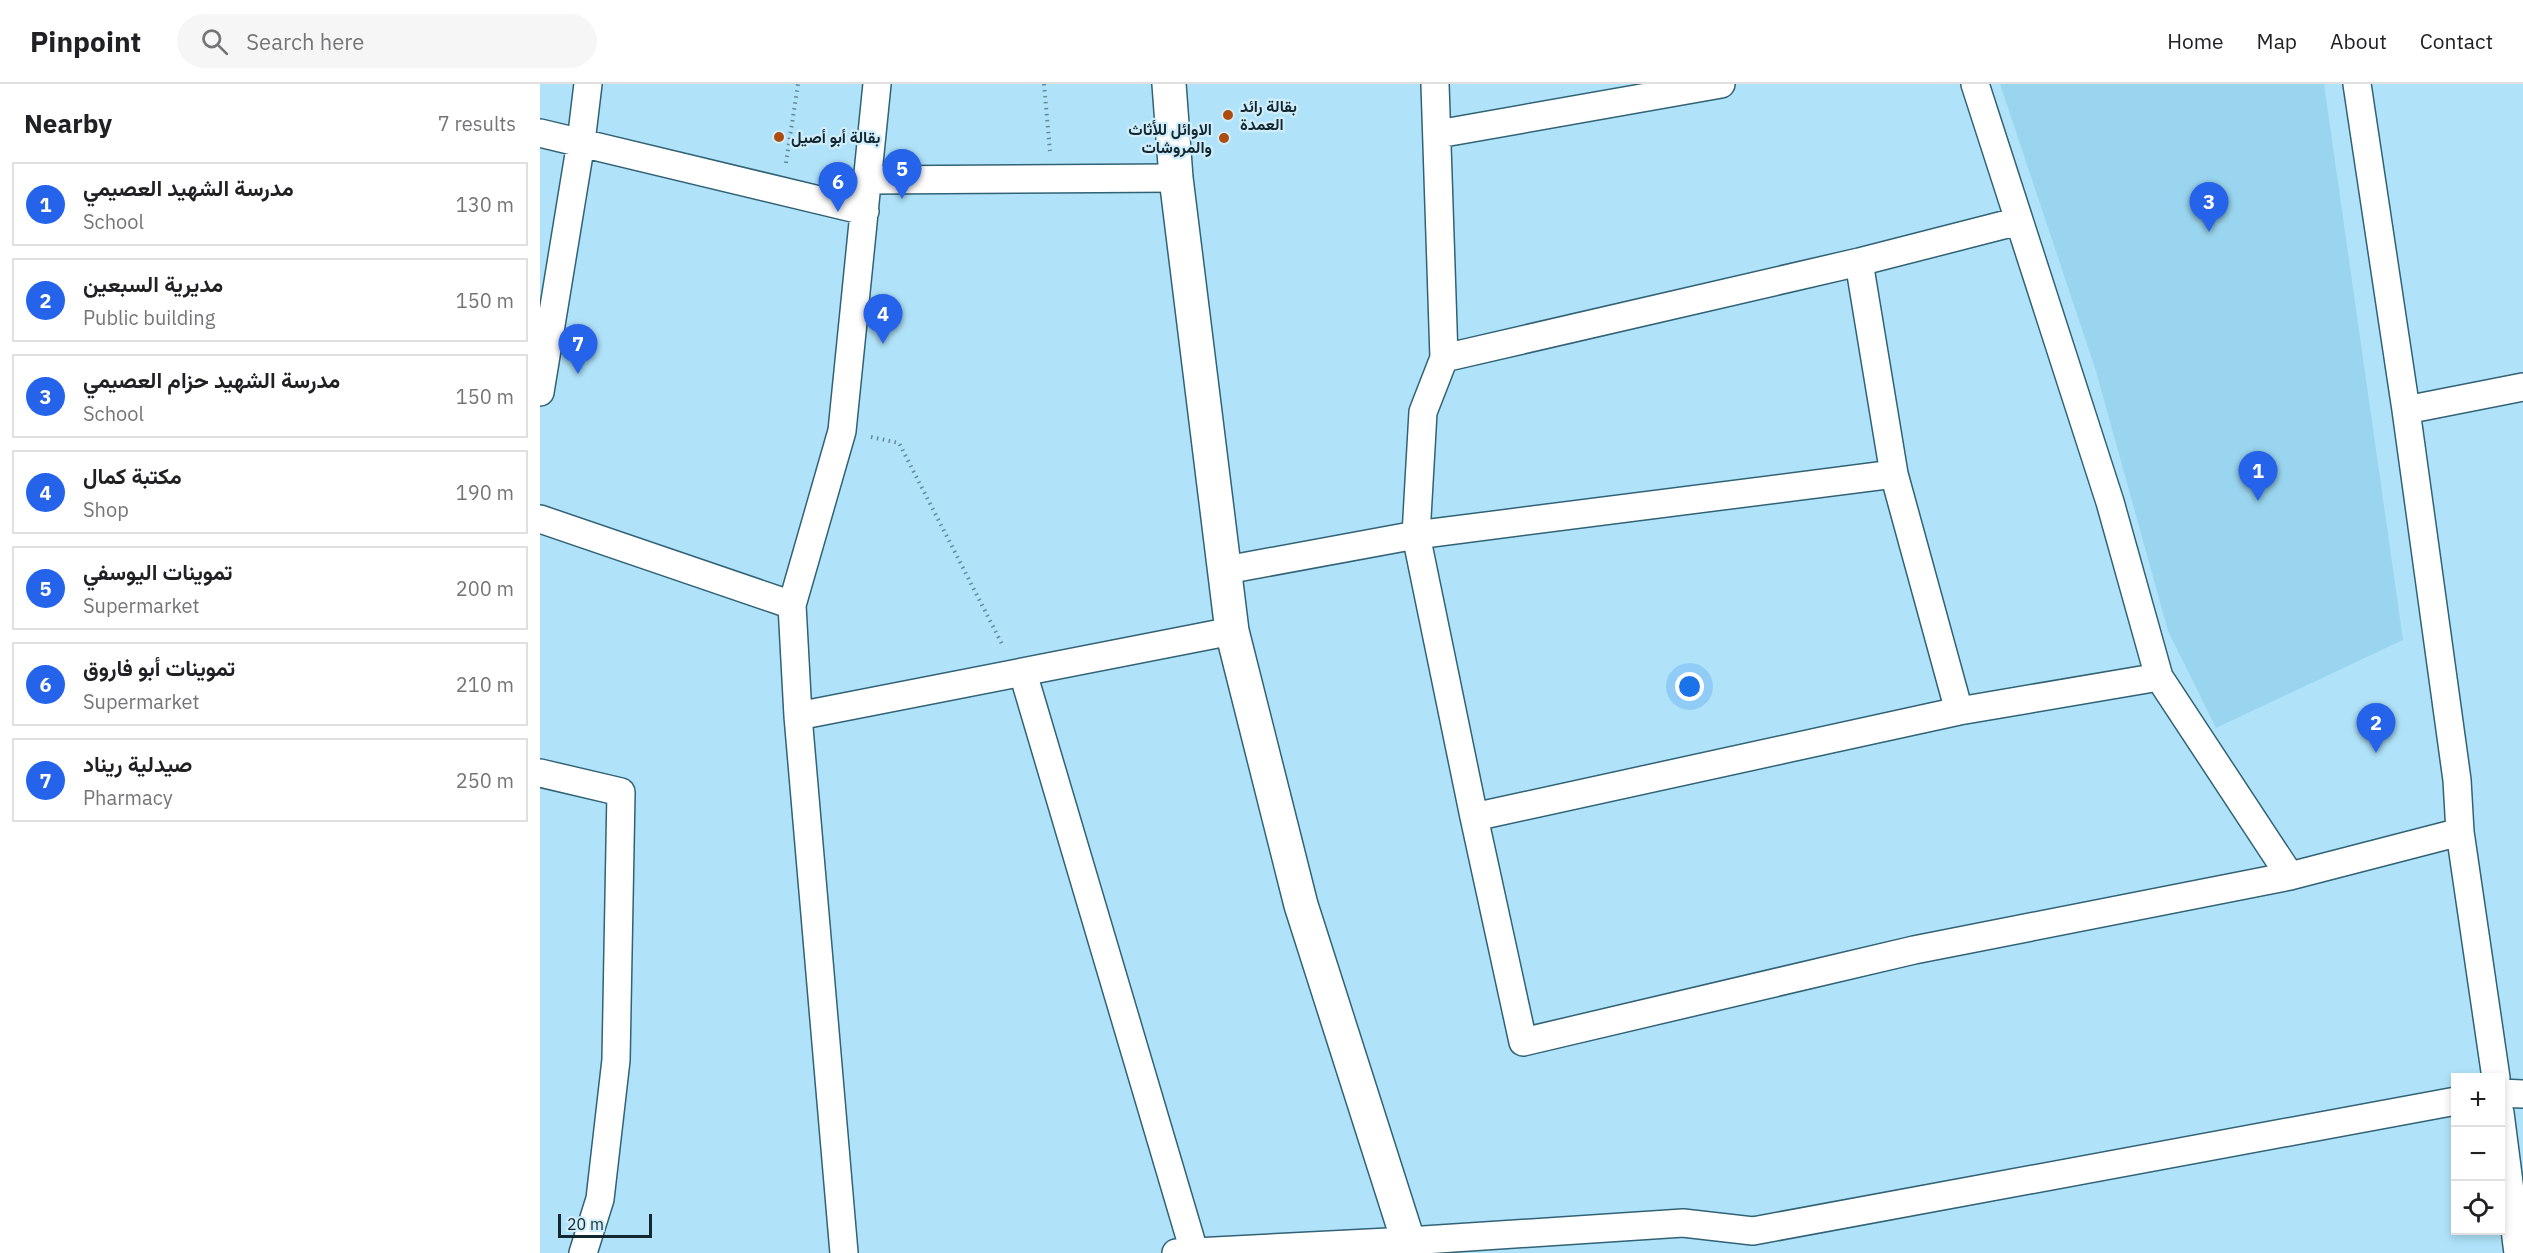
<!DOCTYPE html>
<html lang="en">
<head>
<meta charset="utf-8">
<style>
  body { margin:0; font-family:"IBM Plex Sans",Vazirmatn,sans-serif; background:#f6f6f6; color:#202124 }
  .controls { position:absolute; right:18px; bottom:18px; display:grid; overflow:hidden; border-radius:0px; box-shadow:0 3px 9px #0003 }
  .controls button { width:54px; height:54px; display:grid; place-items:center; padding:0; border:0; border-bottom:2px solid #e0e0e0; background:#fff; color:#202124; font:30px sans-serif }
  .scale { position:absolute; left:18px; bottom:15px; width:94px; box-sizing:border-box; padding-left:6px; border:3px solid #132730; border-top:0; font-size:16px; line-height:21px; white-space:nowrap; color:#132730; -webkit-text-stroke:4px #cfedfa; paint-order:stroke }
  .you { position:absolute; left:1150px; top:603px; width:21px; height:21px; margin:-15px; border:4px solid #fff; border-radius:50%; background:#1a73e8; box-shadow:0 0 0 9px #1a73e833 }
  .badge { display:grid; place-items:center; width:39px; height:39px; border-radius:50%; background:#2563eb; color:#fff; font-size:20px; font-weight:700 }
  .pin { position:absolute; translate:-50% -50px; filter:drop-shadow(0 2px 3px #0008) }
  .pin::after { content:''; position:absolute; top:32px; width:21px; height:18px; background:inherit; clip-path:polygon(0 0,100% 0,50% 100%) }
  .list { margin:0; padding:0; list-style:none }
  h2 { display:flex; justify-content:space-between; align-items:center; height:78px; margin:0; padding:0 24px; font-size:26px }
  h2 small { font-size:20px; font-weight:400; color:#757577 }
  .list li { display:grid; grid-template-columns:39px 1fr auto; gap:18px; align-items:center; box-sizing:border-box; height:84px; margin:0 12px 12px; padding:0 12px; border:2px solid #e0e0e0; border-radius:0px }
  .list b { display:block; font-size:22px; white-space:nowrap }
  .list p { margin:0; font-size:20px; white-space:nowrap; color:#757577 }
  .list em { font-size:20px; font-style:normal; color:#757577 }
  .icon { flex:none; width:33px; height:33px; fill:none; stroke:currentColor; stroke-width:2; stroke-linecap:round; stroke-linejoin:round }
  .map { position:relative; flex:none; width:1983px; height:1169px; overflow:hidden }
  header { display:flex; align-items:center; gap:36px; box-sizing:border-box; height:84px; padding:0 30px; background:#fff; border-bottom:2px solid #e0e0e0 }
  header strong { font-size:28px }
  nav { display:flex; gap:33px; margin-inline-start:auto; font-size:21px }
  .search { width:420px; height:54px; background:#f6f6f6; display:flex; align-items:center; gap:15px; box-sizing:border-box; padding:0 21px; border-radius:33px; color:#757577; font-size:22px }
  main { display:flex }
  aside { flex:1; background:#fff }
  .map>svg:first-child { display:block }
  .built { fill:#99d5ee }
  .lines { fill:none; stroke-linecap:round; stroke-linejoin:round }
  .minor-casing { stroke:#316275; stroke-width:30 }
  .tertiary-casing { stroke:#316275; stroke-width:36 }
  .path { stroke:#668a9a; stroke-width:4; stroke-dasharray:1.5 4.5; stroke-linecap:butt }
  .minor { stroke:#fff; stroke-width:27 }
  .tertiary { stroke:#fff; stroke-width:33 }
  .poi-dot { fill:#ae4c0e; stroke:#cfedfa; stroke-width:2 }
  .labels { text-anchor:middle; stroke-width:4.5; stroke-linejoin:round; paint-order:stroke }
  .poi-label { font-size:16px; font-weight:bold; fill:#132730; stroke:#cfedfa; text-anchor:start }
</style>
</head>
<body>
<header>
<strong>Pinpoint</strong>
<div class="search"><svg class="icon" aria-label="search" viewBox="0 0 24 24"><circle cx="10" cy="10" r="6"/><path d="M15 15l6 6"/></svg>Search here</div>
<nav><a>Home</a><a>Map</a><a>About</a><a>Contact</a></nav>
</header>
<main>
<aside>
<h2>Nearby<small>7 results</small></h2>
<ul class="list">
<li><span class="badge">1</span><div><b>مدرسة الشهيد العصيمي</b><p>School</p></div><em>130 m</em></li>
<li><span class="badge">2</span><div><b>مديرية السبعين</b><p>Public building</p></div><em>150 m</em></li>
<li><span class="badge">3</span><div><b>مدرسة الشهيد حزام العصيمي</b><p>School</p></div><em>150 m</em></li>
<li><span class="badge">4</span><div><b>مكتبة كمال</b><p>Shop</p></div><em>190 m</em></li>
<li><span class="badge">5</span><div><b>تموينات اليوسفي</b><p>Supermarket</p></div><em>200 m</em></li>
<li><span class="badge">6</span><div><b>تموينات أبو فاروق</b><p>Supermarket</p></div><em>210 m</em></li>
<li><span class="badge">7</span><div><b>صيدلية ريناد</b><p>Pharmacy</p></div><em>250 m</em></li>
</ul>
</aside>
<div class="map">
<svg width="1983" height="1169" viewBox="0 0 1983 1169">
  <rect width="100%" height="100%" fill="#b0e3fa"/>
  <path class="built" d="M1460 0H1784L1863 556 1676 644 1628 547 1556 287Z"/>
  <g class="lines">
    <g class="minor-casing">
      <path id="minor" d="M895 0 904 274 883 328 876 451 934 733 983 958 1374 866 1750 792 1920 748
        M1435 0 1570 418 1619 593 1750 792
        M1817 0 1866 326 1917 696 1920 748 1956 994
        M0 49 325 127
        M898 50 1181 0
        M328 96 636 94
        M1319 178 1354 390 1419 627
        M904 274 1319 178 1479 137
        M0 308 41 58 48 0
        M1866 326 1983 303
        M0 435 252 521
        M686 486 876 451 1354 390
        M483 589 654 1167
        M258 632 692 547
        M0 689 81 708 76 976 60 1115 43 1169
        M934 733 1419 627 1619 593
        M1960 1009 1983 1010
        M1960 1029 1978 1169
        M304 1169 258 632 252 521 302 347 337 0
        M636 1169 868 1157 1143 1139 1213 1147 1916 1017"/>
    </g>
    <g class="tertiary-casing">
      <path id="tertiary" d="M629 0 636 94 692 547 761 821 872 1169"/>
    </g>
    <path class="path" d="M504 0 510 67
      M246 79 258 0
      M331 353 359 359 463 562"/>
    <use href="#minor" class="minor"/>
    <use href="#tertiary" class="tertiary"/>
  </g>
  <g class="poi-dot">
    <circle cx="688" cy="31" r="6"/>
    <circle cx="239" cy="53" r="6"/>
    <circle cx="684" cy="54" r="6"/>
  </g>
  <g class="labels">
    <g class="poi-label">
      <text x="700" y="28">بقالة رائد<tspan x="700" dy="18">العمدة</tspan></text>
      <text x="672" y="51" text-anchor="end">الاوائل للأثاث<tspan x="672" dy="18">والمروشات</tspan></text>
      <text x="251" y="59">بقالة أبو أصيل</text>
    </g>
  </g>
</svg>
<div class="controls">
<button>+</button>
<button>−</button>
<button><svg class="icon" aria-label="locate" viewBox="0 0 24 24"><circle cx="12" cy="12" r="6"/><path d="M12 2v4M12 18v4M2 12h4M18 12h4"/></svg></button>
</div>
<div class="scale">20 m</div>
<div class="you"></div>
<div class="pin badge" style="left:1718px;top:417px">1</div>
<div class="pin badge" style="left:1836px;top:669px">2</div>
<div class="pin badge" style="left:1669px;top:148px">3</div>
<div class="pin badge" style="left:343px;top:260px">4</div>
<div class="pin badge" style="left:362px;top:115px">5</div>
<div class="pin badge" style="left:298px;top:128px">6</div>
<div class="pin badge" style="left:38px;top:290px">7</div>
</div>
</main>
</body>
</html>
